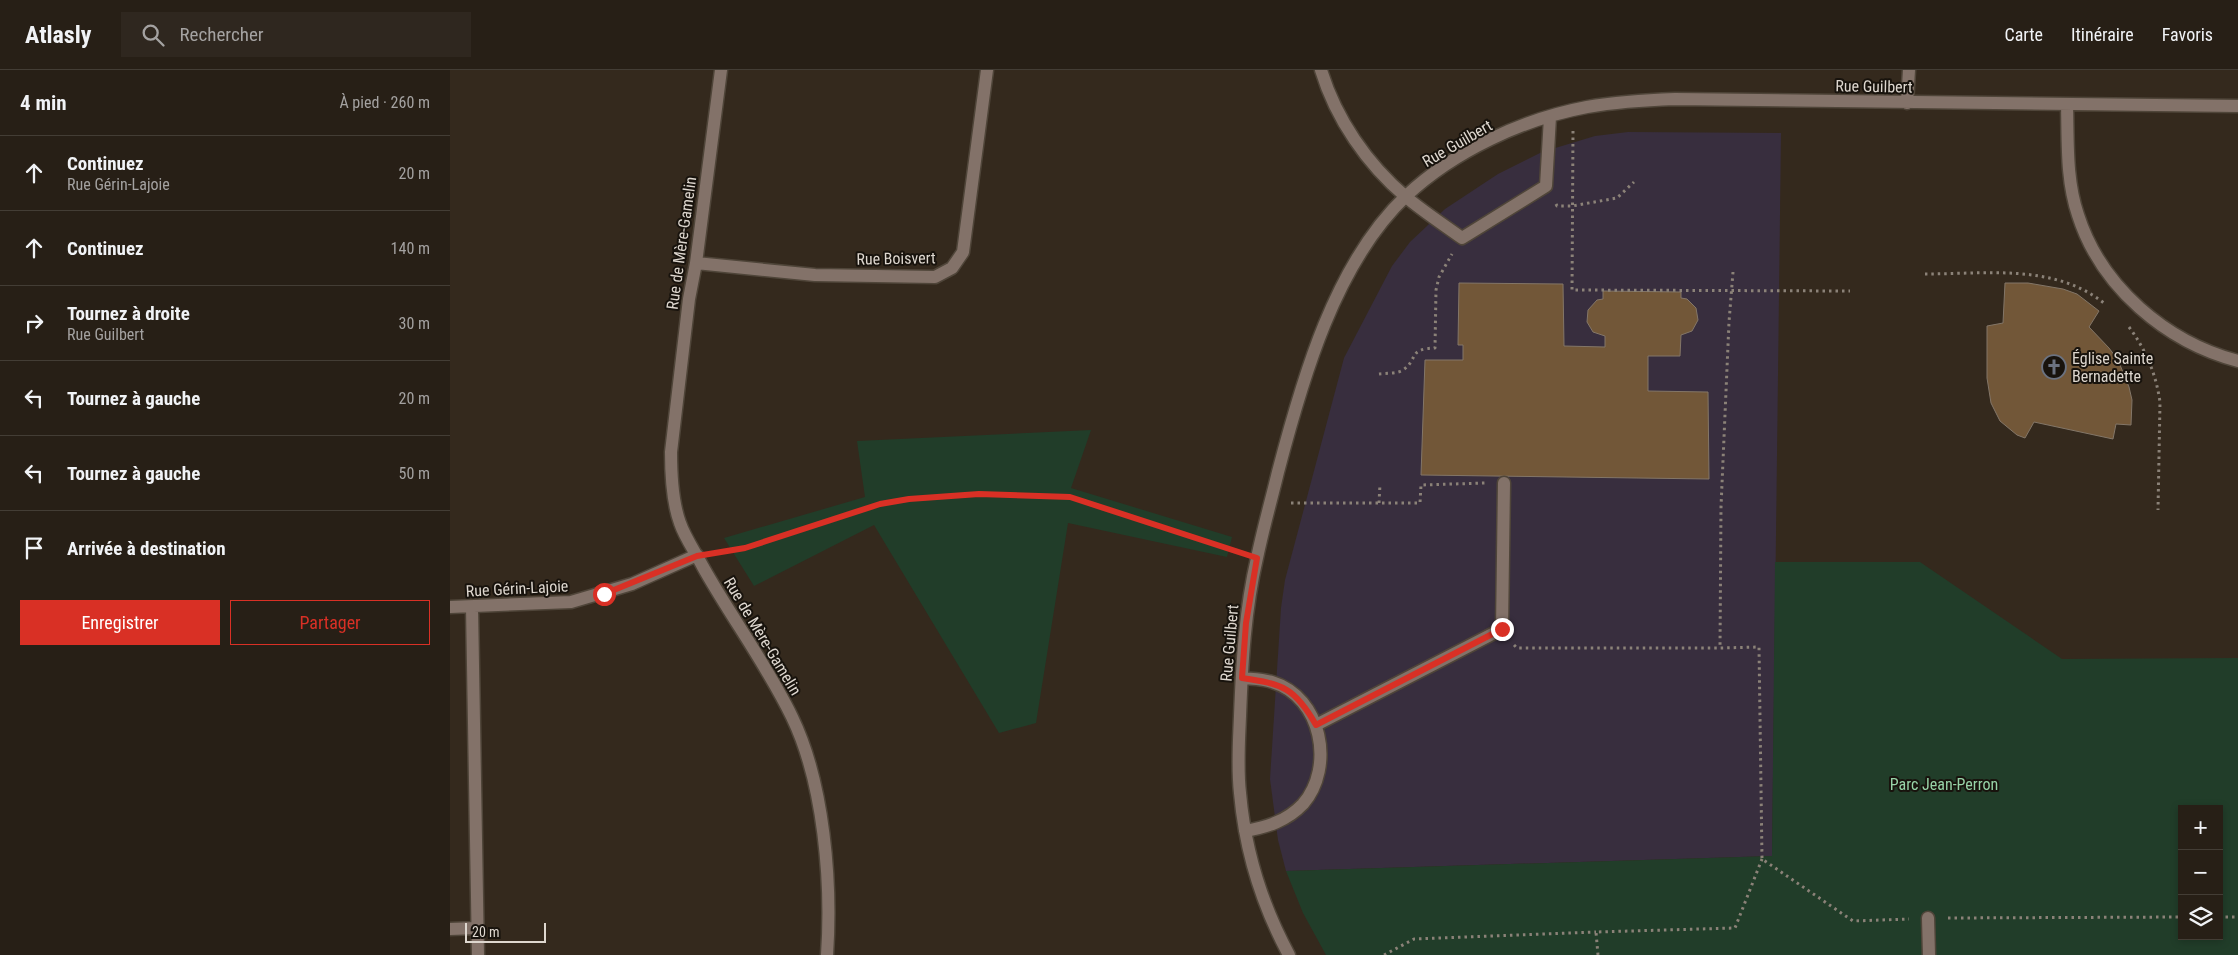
<!DOCTYPE html>
<html lang="fr">
<head>
<meta charset="utf-8">
<style>
  body { margin:0; font-family:"Roboto Condensed",sans-serif; background:#2f271f; color:#f1f3f6 }
  .controls { position:absolute; right:15px; bottom:15px; display:grid; overflow:hidden; border-radius:0px; box-shadow:0 2px 8px #0003 }
  .controls button { width:45px; height:45px; display:grid; place-items:center; padding:0; border:0; border-bottom:1px solid #433d35; background:#271f16; color:#f1f3f6; font:25px sans-serif }
  .scale { position:absolute; left:15px; bottom:12px; width:81px; box-sizing:border-box; padding-left:5px; border:2px solid #ded7cf; border-top:0; font-size:14px; line-height:18px; white-space:nowrap; color:#ded7cf; -webkit-text-stroke:4px #18130d; paint-order:stroke }
  .stop { position:absolute; width:15px; height:15px; margin:-11px; border:4px solid #d93025; border-radius:50%; background:#fff }
  .stop.end { background:#d93025; border-color:#fff; box-shadow:0 1px 5px #0008 }
  .list { margin:0; padding:0; list-style:none }
  h2 { display:flex; justify-content:space-between; align-items:center; height:65px; margin:0; padding:0 20px; font-size:21px }
  h2 small { font-size:16px; font-weight:400; color:#a4a2a1 }
  .list li { display:grid; grid-template-columns:32px 1fr auto; gap:15px; align-items:center; box-sizing:border-box; height:75px; padding:0 20px; border-top:1px solid #433d35 }
  .list b { display:block; font-size:19px; white-space:nowrap }
  .list p { margin:0; font-size:16px; white-space:nowrap; color:#a4a2a1 }
  .list em { font-size:16px; font-style:normal; color:#a4a2a1 }
  .actions { display:flex; gap:10px; padding:15px 20px }
  .actions a { flex:1; padding:11px 0; border:1px solid #d93025; border-radius:0px; text-align:center; font-size:18px; color:#d93025 }
  .actions .main { background:#d93025; color:#fff }
  .icon { flex:none; width:28px; height:28px; fill:none; stroke:currentColor; stroke-width:2; stroke-linecap:round; stroke-linejoin:round }
  .map { position:relative; flex:none; width:1788px; height:885px; overflow:hidden }
  header { display:flex; align-items:center; gap:30px; box-sizing:border-box; height:70px; padding:0 25px; background:#271f16; border-bottom:1px solid #433d35 }
  header strong { font-size:24px }
  nav { display:flex; gap:28px; margin-inline-start:auto; font-size:18px }
  .search { width:350px; height:45px; background:#2f271f; display:flex; align-items:center; gap:12px; box-sizing:border-box; padding:0 18px; border-radius:0px; color:#a4a2a1; font-size:19px }
  main { display:flex }
  aside { flex:1; background:#271f16 }
  .map>svg:first-child { display:block }
  .education { fill:#382e3e }
  .green { fill:#213d29; fill-rule:evenodd }
  .building { fill:#725738; stroke:#837668 }
  .lines { fill:none; stroke-linecap:round; stroke-linejoin:round }
  .minor-casing { stroke:#4f4539; stroke-width:15 }
  .path { stroke:#8b8278; stroke-width:3; stroke-dasharray:2.5 4; stroke-linecap:butt }
  .minor { stroke:#837269; stroke-width:12 }
  .route { stroke:#d93025; stroke-width:6 }
  .labels { text-anchor:middle; stroke-width:4; stroke-linejoin:round; paint-order:stroke }
  .street-label { font-size:16px; fill:#ded7cf; stroke:#18130d }
  .poi-label { font-size:16px; fill:#ded7cf; stroke:#18130d; text-anchor:start }
  .park-label { font-size:16px; fill:#97d3a7; stroke:#18130d }
</style>
</head>
<body>
<header>
<strong>Atlasly</strong>
<div class="search"><svg class="icon" aria-label="search" viewBox="0 0 24 24"><circle cx="10" cy="10" r="6"/><path d="M15 15l6 6"/></svg>Rechercher</div>
<nav><a>Carte</a><a>Itinéraire</a><a>Favoris</a></nav>
</header>
<main>
<aside>
<h2>4 min<small>À pied · 260 m</small></h2>
<ul class="list">
<li><svg class="icon" aria-label="ahead" viewBox="0 0 24 24"><path d="M12 20V5M6 11l6-6 6 6"/></svg><div><b>Continuez</b><p>Rue Gérin-Lajoie</p></div><em>20 m</em></li>
<li><svg class="icon" aria-label="ahead" viewBox="0 0 24 24"><path d="M12 20V5M6 11l6-6 6 6"/></svg><div><b>Continuez</b></div><em>140 m</em></li>
<li><svg class="icon" aria-label="right" viewBox="0 0 24 24"><path d="M7 20v-9h11M14 6l5 5-5 5"/></svg><div><b>Tournez à droite</b><p>Rue Guilbert</p></div><em>30 m</em></li>
<li><svg class="icon" aria-label="left" viewBox="0 0 24 24"><path d="M17 20v-9H6M10 6l-5 5 5 5"/></svg><div><b>Tournez à gauche</b></div><em>20 m</em></li>
<li><svg class="icon" aria-label="left" viewBox="0 0 24 24"><path d="M17 20v-9H6M10 6l-5 5 5 5"/></svg><div><b>Tournez à gauche</b></div><em>50 m</em></li>
<li><svg class="icon" aria-label="arrive" viewBox="0 0 24 24"><path d="M6 21V4h12l-3 4 3 4H6"/></svg><div><b>Arrivée à destination</b></div></li>
</ul>
<div class="actions"><a class="main">Enregistrer</a><a>Partager</a></div>
</aside>
<div class="map">
<svg width="1788" height="885" viewBox="0 0 1788 885">
  <rect width="100%" height="100%" fill="#34291d"/>
  <path class="education" d="M1178 62 1331 63 1322 786 836 801 828 770 820 709 831 538 835 510 894 288 942 196 960 172 995 139 1048 104 1092 82 1145 66Z"/>
  <path class="green" d="M641 360 621 418 782 467 777 487 618 453 586 653 549 663 424 455 304 516 274 468 415 427 407 371Z
    M1325 492H1470L1612 589 1788 588V885H876L853 843 836 801 1322 786ZM1732 739H1769V866H1732Z"/>
  <path class="building" d="M1009 213 1113 214 1114 276 1155 277V266L1143 262 1137 252 1138 240 1147 230 1153 229V221L1231 222V228L1237 229 1246 238 1248 250 1242 261 1231 265 1230 286H1198V321L1258 322 1259 409 971 405 975 290H1013V275H1008Z
    M1555 213H1578L1613 219 1627 224 1649 241 1639 257 1659 278 1668 290 1679 317 1682 330 1681 355 1666 354 1663 369 1584 352 1575 368 1567 365 1550 351 1541 333 1537 308V256L1553 253Z"/>
  <g class="lines">
    <g class="minor-casing">
      <path id="minor" d="M271 0 246 193 239 229 221 382C221 403 223 434 230 453 235 468 246 483 253 497 281 547 317 595 342 647 374 713 382 812 377 885
        M871 0C886 49 917 94 956 127 974 142 994 155 1012 168L1096 116 1100 47
        M1457 33 1459 0
        M1617 35C1618 72 1616 110 1628 145 1651 217 1716 272 1788 291
        M246 193 365 205 485 207 502 198 513 182 537 0
        M0 537 121 532 182 514 247 485
        M22 537 28 885
        M792 608C802 609 813 609 822 612 872 627 885 697 853 734 837 751 817 757 795 761
        M866 655 1052 559 1054 413
        M1478 848 1479 885
        M0 859 27 858
        M839 885C812 835 795 780 790 723 787 697 789 672 790 646 792 593 795 539 807 488 813 459 821 431 828 402 852 310 885 193 956 126 1004 81 1073 49 1137 37 1166 32 1195 30 1225 29L1788 36"/>
    </g>
    <path class="path" d="M1123 61 1122 220 1400 221
      M1106 134 1107 136H1122L1167 128 1184 112
      M1283 202 1279 252 1271 437 1270 578 1309 577 1312 789 1403 851 1459 849
      M1475 204C1535 204 1605 193 1655 234
      M1679 257C1696 280 1706 304 1710 332L1708 440
      M929 304C936 303 947 304 953 300 969 289 957 279 985 278L986 220 989 207 1002 184
      M841 433H970L971 415 1035 413
      M929 433 930 414
      M267 482 295 478 430 434 459 429 529 424 620 427 789 482
      M1064 575 1067 578H1270
      M1769 847H1788
      M1498 848 1732 847
      M934 885 964 869 1146 862
      M1148 885 1146 862 1285 858 1312 789"/>
    <use href="#minor" class="minor"/>
  </g>
  <g class="lines">
    <path class="route" d="M154 524 247 486 295 478 430 434 459 429 529 424 620 427 807 488 796 553 792 608C833 614 845 618 866 655L1052 559"/>
  </g>
  <defs>
    <g id="church-ring" transform="scale(1.25)"><circle r="9.5" fill="#18130d" stroke="#6b7280" stroke-width="1.5"/><path d="M-1.2-6h2.4v3.5h3.3v2.4h-3.3V6h-2.4V-.1h-3.3v-2.4h3.3Z" fill="#6b7280"/></g>
  </defs>
  <g fill-rule="evenodd">
    <use href="#church-ring" x="1604" y="297"/>
  </g>
  <g class="labels">
    <g class="street-label">
      <text transform="translate(1424 16) rotate(1)" y="6">Rue Guilbert</text>
      <text transform="translate(1007 73) rotate(-30)" y="6">Rue Guilbert</text>
      <text transform="translate(231 173) rotate(-82)" y="6">Rue de Mère-Gamelin</text>
      <text transform="translate(446 188) rotate(-1)" y="6">Rue Boisvert</text>
      <text transform="translate(67 518) rotate(-3)" y="6">Rue Gérin-Lajoie</text>
      <text transform="translate(313 566) rotate(59)" y="6">Rue de Mère-Gamelin</text>
      <text transform="translate(779 573) rotate(-85)" y="6">Rue Guilbert</text>
    </g>
    <g class="poi-label">
      <text x="1622" y="294">Église Sainte<tspan x="1622" dy="18">Bernadette</tspan></text>
    </g>
    <g class="park-label">
      <text x="1494" y="720">Parc Jean-Perron</text>
    </g>
  </g>
</svg>
<div class="controls">
<button>+</button>
<button>−</button>
<button><svg class="icon" aria-label="layers" viewBox="0 0 24 24"><path d="M12 4l9 5-9 5-9-5zM3 14l9 5 9-5"/></svg></button>
</div>
<div class="scale">20 m</div>
<div class="stop" style="left:154px;top:524px"></div>
<div class="stop end" style="left:1052px;top:559px"></div>
</div>
</main>
</body>
</html>
